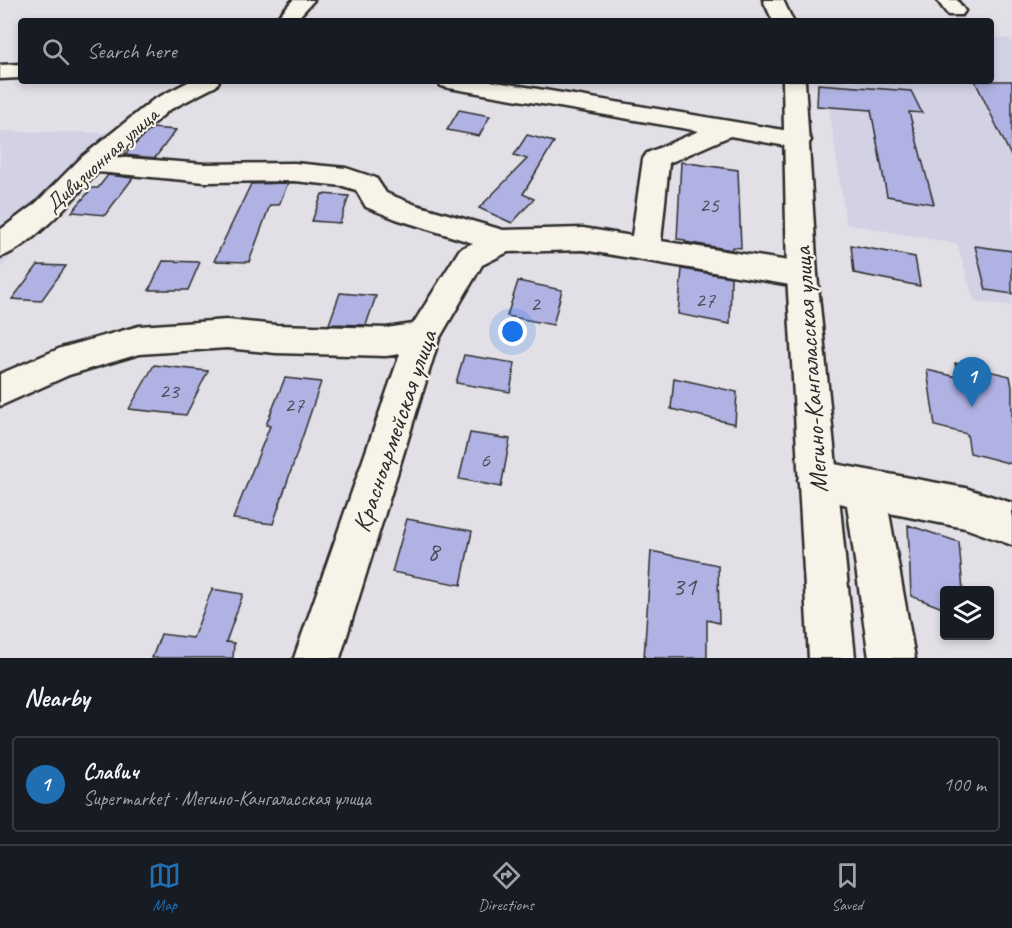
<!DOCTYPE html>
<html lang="en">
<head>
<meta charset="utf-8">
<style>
  body { margin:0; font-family:Caveat,sans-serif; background:#242831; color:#f1f3f6 }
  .controls { position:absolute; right:18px; bottom:18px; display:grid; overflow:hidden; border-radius:6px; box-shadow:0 3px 9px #0003 }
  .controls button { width:54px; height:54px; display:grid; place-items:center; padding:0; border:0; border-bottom:2px solid #363941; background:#171b24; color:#f1f3f6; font:30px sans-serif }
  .you { position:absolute; left:513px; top:332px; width:21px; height:21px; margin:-15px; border:4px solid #fff; border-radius:50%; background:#1a73e8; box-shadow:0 0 0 9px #1a73e833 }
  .badge { display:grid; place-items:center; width:39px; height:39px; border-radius:50%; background:#1f6fb2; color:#fff; font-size:20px; font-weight:700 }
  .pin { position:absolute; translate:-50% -50px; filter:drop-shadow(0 2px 3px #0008) }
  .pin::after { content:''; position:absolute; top:32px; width:21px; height:18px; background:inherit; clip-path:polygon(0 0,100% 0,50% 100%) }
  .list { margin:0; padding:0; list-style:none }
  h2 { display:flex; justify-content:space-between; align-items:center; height:78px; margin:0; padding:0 24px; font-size:26px }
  h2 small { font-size:20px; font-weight:400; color:#9ea1a6 }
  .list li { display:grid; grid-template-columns:39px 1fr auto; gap:18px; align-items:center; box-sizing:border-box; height:96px; margin:0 12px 12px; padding:0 12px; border:2px solid #363941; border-radius:6px }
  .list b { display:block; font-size:22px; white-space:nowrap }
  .list p { margin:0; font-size:20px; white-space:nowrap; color:#9ea1a6 }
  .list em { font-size:20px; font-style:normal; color:#9ea1a6 }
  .icon { flex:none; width:33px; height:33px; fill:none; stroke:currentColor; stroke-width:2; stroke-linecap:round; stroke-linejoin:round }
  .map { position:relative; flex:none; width:1012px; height:658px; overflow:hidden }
  .search { position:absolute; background:#171b24; box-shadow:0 3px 9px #0003; left:18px; right:18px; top:18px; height:66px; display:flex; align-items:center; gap:15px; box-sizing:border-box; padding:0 21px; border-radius:6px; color:#9ea1a6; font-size:22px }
  .sheet { height:186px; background:#171b24 }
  nav { display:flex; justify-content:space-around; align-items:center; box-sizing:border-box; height:84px; border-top:2px solid #363941; background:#171b24; font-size:16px; color:#9ea1a6 }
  nav a { display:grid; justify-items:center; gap:3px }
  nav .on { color:#1f6fb2 }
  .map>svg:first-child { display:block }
  .built { fill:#d3d2e5 }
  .building { fill:#b0b2e3; stroke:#2b2b2b; stroke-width:1.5 }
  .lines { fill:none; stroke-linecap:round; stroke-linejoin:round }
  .minor-casing { stroke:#2b2b2b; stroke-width:5 }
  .major-casing { stroke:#2b2b2b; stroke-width:5 }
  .minor { fill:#f7f3e8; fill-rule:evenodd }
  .major { fill:#f7f3e8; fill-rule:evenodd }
  .labels { text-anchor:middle; stroke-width:4.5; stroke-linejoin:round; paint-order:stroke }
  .far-street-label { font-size:22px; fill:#2b2b2b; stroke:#f7f3e8 }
  .number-label { font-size:22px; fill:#4c4d59 }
  .street-label { font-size:26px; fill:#2b2b2b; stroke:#f7f3e8 }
  .near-number-label { font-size:27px; fill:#4c4d59 }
</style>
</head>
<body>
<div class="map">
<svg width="1012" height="658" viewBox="0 0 1012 658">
  <rect width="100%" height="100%" fill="#e2e0e6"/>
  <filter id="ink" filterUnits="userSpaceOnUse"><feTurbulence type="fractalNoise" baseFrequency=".0167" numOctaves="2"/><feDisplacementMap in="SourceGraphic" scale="12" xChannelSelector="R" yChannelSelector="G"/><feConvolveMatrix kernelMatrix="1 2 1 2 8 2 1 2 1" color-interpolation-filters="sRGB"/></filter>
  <g filter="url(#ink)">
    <path class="built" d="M991 37 1012 39V306L974 301 957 244 846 224 825 81H991Z
      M0 131 127 133 0 268Z"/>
    <path class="building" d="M975 81H1012V158Z
      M818 84 911 91 922 113 909 112 934 204 887 196 871 110 817 106Z
      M459 110 490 116 479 136 447 130Z
      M152 128 176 130 155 158 124 155Z
      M527 135 554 142 523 194 534 199 512 223 479 208 527 159 514 155Z
      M681 162 738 170 741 248 732 247V250L685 242V240L677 239Z
      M108 175 133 178 105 215 72 212 92 188H98Z
      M288 183 279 205H270L249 262 214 261 251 184Z
      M322 194 349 196 340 223 312 221Z
      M851 245 915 257 920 286 854 273Z
      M975 246 1012 251V294L986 290Z
      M163 261 200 262 188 290H149Z
      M38 265 66 266 41 301 12 299Z
      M682 269 731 277 730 324 678 314Z
      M518 281 562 290 553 325 507 316Z
      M340 293 376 296 366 325 329 324Z
      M464 355 515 363 510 392 456 383Z
      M955 363 1010 376 1012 387V464L970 453 967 434 935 426 927 370 957 377Z
      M154 365 208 371 186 415 129 409Z
      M285 378 321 382 273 524 233 519 270 426 266 425Z
      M674 378 737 392 735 424 671 409Z
      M470 433 510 439 501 487 459 479Z
      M407 519 472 531 461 585 392 572Z
      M908 525 959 542 963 591H945V609L911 596Z
      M651 551 718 565 719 623 707 620V658H644Z
      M212 589 243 594 226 642 234 643 233 658H152L161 634 193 638Z"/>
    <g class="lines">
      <g class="minor-casing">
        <path id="minor" d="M293 0H314L295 21H274Z
          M937 0H957L965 11 962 15H948Z
          M21 64V78L0 79V65Z
          M190 81H219L216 86 169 110 115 157 205 164 294 163 346 168 376 178 386 193 416 205 503 230 583 228 632 236 643 159 647 153 699 131 449 88 441 86 438 81H490L807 134 811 140 807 146 798 148 730 136 669 163 661 241 802 263 813 267 817 275 813 283 802 287 583 250 508 252 482 265 439 339 340 658H294L400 354 386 356 276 353 227 348 139 354 69 375 0 406V374L61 348 139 326 227 320 276 325 386 328 413 324 460 249 473 243 396 219 366 207 356 190 343 186 294 181 205 182 98 172C74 197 33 247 0 257V230L36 203 82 157 153 100Z
          M818 461 965 488 1012 503V545L965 528 889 513 915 658H869L847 505 804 493 798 480 804 467Z"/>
      </g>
      <g class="major-casing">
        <path id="major" d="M763 0H783L793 21H773Z
          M783 81H805L817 275 855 658H809L787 275Z"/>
      </g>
      <use href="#minor" class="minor"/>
      <use href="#major" class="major"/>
    </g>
  </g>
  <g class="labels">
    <g class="far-street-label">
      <text transform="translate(101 159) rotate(-42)" y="8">Дивизионная улица</text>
    </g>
    <g class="number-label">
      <text x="709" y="212">25</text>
      <text x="705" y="307">27</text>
      <text x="535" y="311">2</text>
      <text x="169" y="398">23</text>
      <text x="294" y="412">27</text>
      <text x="485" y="467">6</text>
    </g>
    <g class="street-label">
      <text transform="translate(810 370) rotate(-94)" y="9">Мегино-Кангаласская улица</text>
      <text transform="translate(394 431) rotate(-71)" y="9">Красноармейская улица</text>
    </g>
    <g class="near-number-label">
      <text x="433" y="560">8</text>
      <text x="684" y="595">31</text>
    </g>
  </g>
</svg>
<div class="controls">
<button><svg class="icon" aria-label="layers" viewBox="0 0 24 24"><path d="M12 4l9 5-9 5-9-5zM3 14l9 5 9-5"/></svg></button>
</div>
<div class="you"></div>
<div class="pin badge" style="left:972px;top:407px">1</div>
<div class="search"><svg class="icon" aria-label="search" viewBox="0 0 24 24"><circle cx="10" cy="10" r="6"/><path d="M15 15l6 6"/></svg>Search here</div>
</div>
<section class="sheet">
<h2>Nearby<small></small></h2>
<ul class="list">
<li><span class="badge">1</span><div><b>Славич</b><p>Supermarket · Мегино-Кангаласская улица</p></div><em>100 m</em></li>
</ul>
</section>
<nav>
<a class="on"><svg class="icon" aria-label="map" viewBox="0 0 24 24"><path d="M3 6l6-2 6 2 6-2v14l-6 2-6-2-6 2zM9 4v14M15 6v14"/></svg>Map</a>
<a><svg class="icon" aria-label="directions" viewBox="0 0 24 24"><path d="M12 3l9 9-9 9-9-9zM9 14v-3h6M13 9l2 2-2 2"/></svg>Directions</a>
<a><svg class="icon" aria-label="saved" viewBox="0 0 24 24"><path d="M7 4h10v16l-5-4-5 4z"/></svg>Saved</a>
</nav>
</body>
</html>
